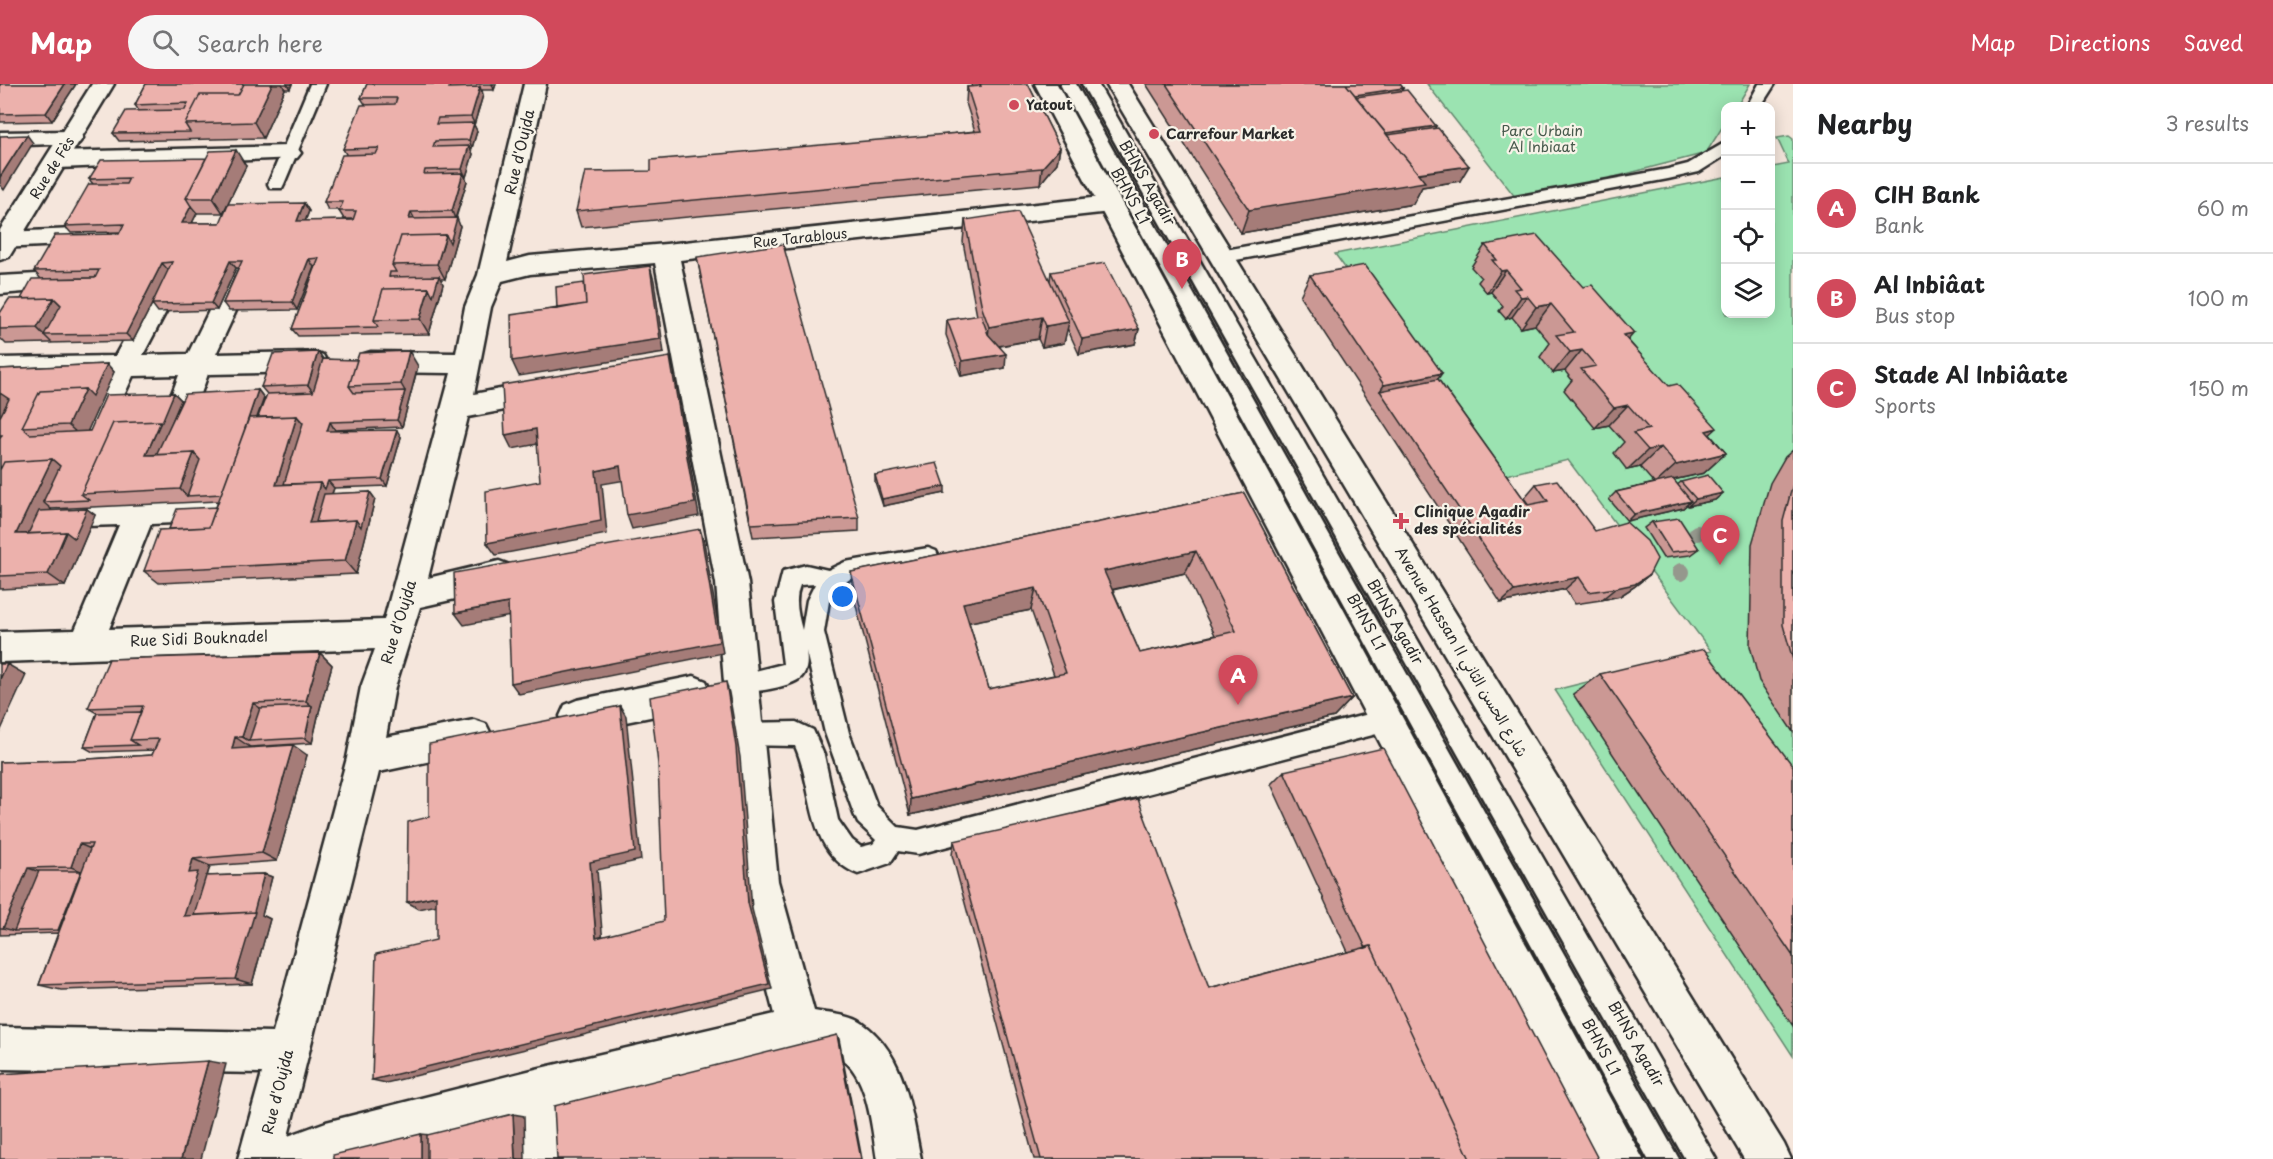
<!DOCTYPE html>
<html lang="en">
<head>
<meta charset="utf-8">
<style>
  body { margin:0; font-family:"Playpen Sans","Playpen Sans Arabic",sans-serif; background:#f6f6f6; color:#202124 }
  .controls { position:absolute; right:18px; top:18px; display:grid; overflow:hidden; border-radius:12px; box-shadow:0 3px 15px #0003 }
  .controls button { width:54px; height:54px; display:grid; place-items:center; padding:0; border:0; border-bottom:2px solid #e0e0e0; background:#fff; color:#202124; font:30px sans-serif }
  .you { position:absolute; left:843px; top:513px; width:21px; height:21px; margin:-15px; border:4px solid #fff; border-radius:50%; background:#1a73e8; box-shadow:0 0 0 9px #1a73e833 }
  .badge { display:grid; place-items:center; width:39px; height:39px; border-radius:50%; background:#d1495b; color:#fff; font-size:20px; font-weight:700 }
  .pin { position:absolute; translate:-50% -50px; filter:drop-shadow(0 2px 3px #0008) }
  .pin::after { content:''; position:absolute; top:32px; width:21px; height:18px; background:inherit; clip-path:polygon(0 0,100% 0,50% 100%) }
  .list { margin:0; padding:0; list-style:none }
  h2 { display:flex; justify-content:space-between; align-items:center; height:78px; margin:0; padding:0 24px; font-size:26px }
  h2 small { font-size:20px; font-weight:400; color:#757577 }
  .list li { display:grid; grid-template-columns:39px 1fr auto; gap:18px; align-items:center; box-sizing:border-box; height:90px; padding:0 24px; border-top:2px solid #e0e0e0 }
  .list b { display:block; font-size:22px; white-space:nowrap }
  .list p { margin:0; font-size:20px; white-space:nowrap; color:#757577 }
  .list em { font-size:20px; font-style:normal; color:#757577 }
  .icon { flex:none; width:33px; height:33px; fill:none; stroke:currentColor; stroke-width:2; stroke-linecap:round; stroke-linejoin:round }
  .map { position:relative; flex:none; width:1793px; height:1075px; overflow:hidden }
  header { display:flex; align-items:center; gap:36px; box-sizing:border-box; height:84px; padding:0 30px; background:#d1495b; color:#fff }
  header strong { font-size:28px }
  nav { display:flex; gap:33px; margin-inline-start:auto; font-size:21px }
  .search { width:420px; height:54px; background:#f6f6f6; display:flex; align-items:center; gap:15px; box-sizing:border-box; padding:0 21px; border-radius:33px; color:#757577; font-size:22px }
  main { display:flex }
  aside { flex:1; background:#fff }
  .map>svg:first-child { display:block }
  .green { fill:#9be3b1; stroke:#63876e; stroke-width:1.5 }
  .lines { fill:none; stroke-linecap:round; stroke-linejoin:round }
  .service-casing { stroke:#2b2b2b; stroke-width:5 }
  .minor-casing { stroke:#2b2b2b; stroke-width:5 }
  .tertiary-casing { stroke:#2b2b2b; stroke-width:5 }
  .service { fill:#f7f3e8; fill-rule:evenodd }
  .minor { fill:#f7f3e8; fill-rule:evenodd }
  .tertiary { fill:#f7f3e8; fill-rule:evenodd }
  .tree { fill:#95988d }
  .wall { fill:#cb9894; stroke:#2b2b2b; stroke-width:1.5; fill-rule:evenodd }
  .shaded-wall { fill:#a57c78; stroke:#2b2b2b; stroke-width:1.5 }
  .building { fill:#ecb1ac; stroke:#2b2b2b; stroke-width:1.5; fill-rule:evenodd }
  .poi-dot { fill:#d1495b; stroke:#f7f3e8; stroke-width:2 }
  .labels { text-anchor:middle; stroke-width:4.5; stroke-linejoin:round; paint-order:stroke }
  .far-poi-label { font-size:14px; font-weight:bold; fill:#2b2b2b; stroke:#f7f3e8; text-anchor:start }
  .far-park-label { font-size:14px; fill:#47594c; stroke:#f7f3e8 }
  .far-street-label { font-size:14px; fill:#2b2b2b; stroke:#f7f3e8 }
  .street-label { font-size:15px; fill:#2b2b2b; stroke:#f7f3e8 }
  .poi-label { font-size:15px; font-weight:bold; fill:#2b2b2b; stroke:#f7f3e8; text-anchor:start }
</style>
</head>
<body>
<header>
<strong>Map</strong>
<div class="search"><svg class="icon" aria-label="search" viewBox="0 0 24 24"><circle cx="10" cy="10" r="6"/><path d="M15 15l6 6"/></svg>Search here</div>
<nav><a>Map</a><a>Directions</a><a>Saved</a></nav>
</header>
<main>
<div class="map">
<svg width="1793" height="1075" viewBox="0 0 1793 1075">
  <rect width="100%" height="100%" fill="#f5e6dc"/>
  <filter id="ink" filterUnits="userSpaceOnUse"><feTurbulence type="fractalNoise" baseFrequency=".0167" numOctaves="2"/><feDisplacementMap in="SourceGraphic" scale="12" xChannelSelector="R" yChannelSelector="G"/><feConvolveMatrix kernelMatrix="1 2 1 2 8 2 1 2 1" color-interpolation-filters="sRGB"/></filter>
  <g filter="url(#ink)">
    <path class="green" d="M1427 0H1750L1737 22H1726L1725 39 1706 69 1519 118Z
      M1789 52 1793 55V972L1555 606 1711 567 1568 376 1498 393 1335 170 1725 93 1726 230H1770L1771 79 1773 83 1789 80 1777 54Z"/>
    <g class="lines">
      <g class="service-casing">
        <path id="service" d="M310 0H326L284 100 282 104H270L268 100Z
          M1060 0H1076L1679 1075H1648Z
          M1082 0H1098L1716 1075H1685Z
          M1759 0H1775L1761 22H1747Z
          M1726 58V71L1699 88 1668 95 1220 179 1211 173 1220 167 1668 85 1688 80Z
          M928 464 936 467 939 473 936 479 850 495 837 504 829 517 824 548 849 649 877 722 898 743 918 746 1388 625 1396 628 1400 636 1396 644 1388 647 918 770 898 767 890 779 858 790C805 768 815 706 795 662L747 661 739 658 735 650 739 642 747 639 796 638 813 646 824 671 838 736 852 756 861 763 873 760 876 756 858 739 854 730 825 649 806 567C807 574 808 584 803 591 796 603 747 611 735 606L731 599 735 592 783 580 775 518 783 487 806 481 828 486 845 478ZM815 500 807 516 802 546C798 531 794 516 800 501Z"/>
      </g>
      <g class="minor-casing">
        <path id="minor" d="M524 0H546L507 178 530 172 666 160 1110 112 1119 114 1122 120 1119 126 1110 128 680 176 748 499 778 797 814 927C829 930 849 930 862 939 906 970 911 1027 921 1075H877C872 1046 868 983 835 972 824 968 810 967 798 965L558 1022 561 1075H517L516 1032 351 1075H238L262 989 0 985V943L273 948 347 674 361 603 375 565 0 578V548L75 546 119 441 52 443 41 439 37 430 41 421 52 417 221 413 232 416 236 425 232 434 221 437 151 440 109 545 384 536 451 289 371 288 361 285 357 278 361 271 371 268 456 269 465 223 478 191ZM655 179 716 499 740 797 774 930 536 985 326 1038 288 1052 379 688 474 668 486 664 492 652 486 640 474 636 386 653 395 603 420 523 499 505 510 501 515 491 510 481 499 477 428 494 468 333 548 318 558 315 562 307 558 299 548 296 474 310 491 223 502 197 530 190Z
          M71 47 79 49 83 54 79 59 0 62V48Z
          M289 62 297 64 301 69 297 74 58 84 50 81 46 76 50 71 58 68Z
          M97 144 106 147 110 153 106 159 0 164V150L6 148Z
          M174 179 183 182 187 188 143 271 188 270 228 188 232 182 241 179 250 182 254 188 216 270 313 268 323 271 327 278 323 285 313 288 208 290 187 349 182 357 172 360 162 357 157 349 179 291 133 292 103 357 93 360 83 357 78 349 104 292 0 294V274L115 272 165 182Z
          M75 188 84 191 88 197 84 203 0 210V192Z
          M694 592 706 597 711 608 706 619 694 624 577 648 565 643 560 632 565 621 577 616Z"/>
      </g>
      <g class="tertiary-casing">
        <path id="tertiary" d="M92 0H114L9 173 0 176V146Z
          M1035 0H1057L1643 1075H1598Z
          M1106 0H1128L1784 1060 1791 1075H1744Z"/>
      </g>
      <use href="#service" class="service"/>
      <use href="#minor" class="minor"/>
      <use href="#tertiary" class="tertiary"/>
    </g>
    <g class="tree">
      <circle cx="1697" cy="449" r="8"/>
      <circle cx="1681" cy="488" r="9"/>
    </g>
    <path class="wall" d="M0 0H76L52 37 0 38Z
      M146 0H292L290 5H285L263 54 119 57 113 49 139 27 135 21Z
      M367 0H496L494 6H482L483 11 474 41 477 47 472 64H470L473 70 466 93H465L467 97 456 134 460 142 445 195H440L443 200 429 250 298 252 292 245 316 182 314 183 297 226 229 227 223 219 238 184H236L217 226 158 228 152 220 133 257 6 260 0 254V229L21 215 95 194 41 195 34 187 119 150 120 148 71 149 65 142 93 100 89 95 246 82 223 129H197L192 139H220L304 119 309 127 305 137 353 136V135H344L339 127 340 126H328L324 118 346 70 343 65 365 20 361 14Z
      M971 0H1028L1060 64 1057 79 1040 100 581 143 576 127 651 87 975 47 966 19 967 3H972Z
      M1146 0H1400L1403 4 1402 7 1435 44 1460 97 1422 103 1413 120 1241 149Z
      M965 136 1050 196 1051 188 1139 245 1135 260 1079 270 1067 244 1064 259 1042 263 1038 255 1000 262 1005 284 961 292 946 251 947 236 977 232 963 158Z
      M1485 161 1628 256 1726 369 1704 389 1673 396 1677 401 1681 398 1723 409 1715 416 1688 422 1687 420 1683 424 1627 437 1609 415 1616 408 1654 399 1640 383 1627 386 1614 369 1624 358 1609 341 1595 344 1564 306 1572 296 1565 287 1553 289 1540 273 1550 259 1535 241 1521 244 1512 233 1506 235 1499 227 1503 222 1491 208 1487 209 1478 198 1481 194 1471 183Z
      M697 173 859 434V447L753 453Z
      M1310 191 1438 295 1528 421H1529L1524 414 1536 400 1649 491 1634 503 1620 512 1601 516 1575 520 1565 505 1501 519 1300 212Z
      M318 268 323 275 418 282 402 343 335 346V347L401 353 387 402 334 404 332 410 370 408 375 415 356 490 159 499 144 487 169 445 216 423 218 417 51 425V427L87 425 95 431 65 502 0 505V285L107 280 114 288 87 347H90L174 309 181 316 172 337 258 306 264 314 257 333H258L267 310 261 303Z
      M1793 366V648L1759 597 1750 562 1752 460 1770 399 1785 373Z
      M875 391 945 409 883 422 875 398Z
      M1244 409 1352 614 1334 633 910 731 853 510 851 488ZM1185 489 1215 551 1140 569 1113 506ZM1031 526 1054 591 989 605 969 538Z
      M1652 438 1699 465 1691 471 1663 474 1644 444Z
      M320 569 332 581 319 628 312 659 250 663 249 664 307 671 277 777 210 782 207 792 264 790 272 793 262 831 270 835 252 900 61 906 39 901 58 849 0 851V678L73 676 152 671 154 666 93 668 84 663 97 629 88 624Z
      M1600 590 1793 682V942L1573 610Z
      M1284 687 1598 1075H1034L952 771 954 757 1209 904 1348 868 1271 700Z"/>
    <path class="shaded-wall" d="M65 0H76L52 37 46 29Z
      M272 0H282L285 5 263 54 254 38Z
      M287 0H292L290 5Z
      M492 0H496L494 6Z
      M480 3 483 11 474 41 477 47 472 64 469 56 474 39 471 33Z
      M1403 4 1396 20 1365 24 1352 11Z
      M1436 42 1428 58 1395 62 1384 49Z
      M27 51 33 59 4 106 0 101V93Z
      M469 62 473 70 466 93 462 85Z
      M1060 64 1057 79 1040 100 1042 84Z
      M236 66 246 82 223 129 213 114Z
      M1469 82 1460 97 1422 103 1413 120 1241 149 1249 126 1415 90Z
      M463 89 467 97 455 135 452 127Z
      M304 119 309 127 302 145 297 137Z
      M191 122 197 129 188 147 182 139Z
      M411 128 415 136 409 135Z
      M457 134 460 142 445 195 437 180 446 151Z
      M309 175 314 183 297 226 292 218Z
      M230 177 236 184 217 226 211 219Z
      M162 179 169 187 133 257 126 250Z
      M650 182 654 197 664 269 519 292 512 277Z
      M1506 186 1491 208 1487 209 1501 187Z
      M439 192 443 200 429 250 420 235 429 204Z
      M1527 212 1512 233 1506 235 1521 213Z
      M54 214 69 229 44 251 52 259 37 244Z
      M1551 220 1535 241 1521 244 1536 223Z
      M1042 233 1038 255 987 264 989 243Z
      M1069 238 1064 259 1042 263 1046 242Z
      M1139 245 1135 260 1079 270 1082 255Z
      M1634 249 1616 270 1623 251Z
      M1582 266 1565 287 1553 289 1570 268Z
      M409 267 418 282 402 343 397 336 405 307 401 300Z
      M318 268 328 282 318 315 308 301Z
      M1006 270 1005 284 961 292 962 277Z
      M670 273 674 287 699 432 632 445 627 431Z
      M107 280 114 288 84 355 68 341 85 305Z
      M1442 289 1428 310 1380 307 1384 301Z
      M258 306 264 314 252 347H244Z
      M1 308 17 323 0 351V311Z
      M174 309 181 316 169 345 163 378 146 371Z
      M1628 321 1609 341 1595 344 1614 324Z
      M297 332 308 346 290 407 276 401Z
      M330 338 335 346 332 354 327 347Z
      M1717 344 1695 364 1706 347Z
      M536 345 543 359 512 365 505 351Z
      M397 346 401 353 387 402 382 395Z
      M1661 363 1640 383 1627 386 1648 366Z
      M194 369 207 383 187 412 180 405Z
      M1726 369 1704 389 1655 400 1676 381Z
      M52 375 68 389 43 418 51 425 37 456 16 450Z
      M620 382 626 396 602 400 607 450 496 471 487 459 596 387Z
      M328 397 334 404 331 412 314 445 309 439 320 399Z
      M945 402V409L883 422 882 415Z
      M370 408 375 415 356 490 345 477 356 436Z
      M1723 409 1715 416 1688 422 1696 415Z
      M1691 417 1683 424 1627 437 1634 430Z
      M87 425 95 431 65 502 48 490 66 448Z
      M700 445 704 458 723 569 519 610 511 599Z
      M1196 467 1185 489 1097 509 1104 487Z
      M1649 491 1634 503 1620 512 1601 516 1616 504Z
      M1579 493 1565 505 1501 519 1514 507Z
      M1036 504 1031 526 960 540 963 519Z
      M508 519 516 531 464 541 455 529Z
      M320 569 332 581 319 628 312 659 305 654 312 622 306 617Z
      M7 580 26 591 0 648V595Z
      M726 598 729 609 740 673 752 825 772 905 386 999 372 996 748 819Z
      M1352 614 1334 633 910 731 911 715Z
      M253 619 267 629 249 657 242 653Z
      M620 622 626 632 641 776 597 786 603 860 596 854 590 778Z
      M235 653 250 663 246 674 232 665Z
      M293 661 307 671 277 777 262 769Z
      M79 760 98 768 68 849 58 846 81 787 71 783Z
      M193 775 210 782 207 792 202 835 184 832 189 789Z
      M28 784 49 791 14 847 3 844Z
      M264 790 272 793 262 831 270 835 252 900 235 895Z
      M436 812 447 819 419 825 407 818Z
      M837 951 839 955 862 1075H861Z
      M208 977 226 980 201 1075H181Z
      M513 1030 524 1032 525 1075H515Z
      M421 1050 440 1052V1075H421Z"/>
    <path class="building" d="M0 0H65L46 29 0 30Z
      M146 0H244L238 11H200L185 40 190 48 113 49 126 27 185 26 188 19 135 21Z
      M244 0H272L254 38 185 40 200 11H238Z
      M367 0H450L449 4 480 3 471 33 438 34 436 40 474 39 469 56 435 57 433 63 469 62 462 85 425 86 424 90 463 89 452 127 411 128 409 135 457 134 450 159 446 151 401 152 392 181 396 188H390L389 193 439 192 433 212 429 204 383 205 374 236 378 243 292 245 319 174 309 175 292 218 223 219 242 177H230L211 219 152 220 172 178 162 179 126 250 44 251 61 221 54 214 21 215 32 195 95 194 99 186 34 187 55 151 119 150 124 140 65 142 89 100H126L129 94 89 95 101 76 206 74 186 114 191 122 182 139H220L228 120 304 119 297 137 353 136 356 127H339L343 118H324L342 71 376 70 379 64 343 65 361 21 395 20 397 14H361Z
      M980 0H1028L1060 64 1042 84 576 127 585 88 651 87V76L981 47 967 3 981 2Z
      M1166 0H1346L1425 98 1249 126Z
      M1346 0H1400L1403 4 1355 11Z
      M1407 6 1436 42 1386 49 1356 13Z
      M1438 44 1469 82 1418 89 1387 51Z
      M27 51 0 93V52Z
      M236 66 213 114H186L210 67Z
      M1018 128 1069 238 1046 242 1042 233 989 243 982 224 965 136Z
      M446 151 437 180 392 181 401 152Z
      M1537 151 1583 203 1592 201 1634 249 1623 251 1669 302 1677 300 1717 344 1706 347 1726 369 1676 381 1661 363 1648 366 1633 349 1649 345 1628 321 1614 324 1581 285 1596 282 1582 266 1570 268 1556 251 1574 248 1551 220 1536 223 1527 212 1521 213 1514 205 1521 204 1506 186 1501 187 1492 176H1497L1485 161Z
      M783 160 859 434 751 440 697 173Z
      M1105 179 1139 245 1082 255 1051 188Z
      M1365 181 1442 289 1384 301 1310 191Z
      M650 182 660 255 512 277 511 231 586 220 584 191Z
      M584 199 586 220 557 225 556 203Z
      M429 204 420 235 374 236 383 205Z
      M54 214 37 244 0 245V229L9 215Z
      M981 231 988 250 1006 270 962 277 947 236Z
      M409 267 401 300 349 302 359 269Z
      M318 268 308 301 261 303 273 270Z
      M670 273 695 419 627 431 620 382 596 387 601 437 487 459 486 407 540 397 536 345 505 351 502 301Z
      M323 275 357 276 349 302 354 309 405 307 397 336 330 338 327 347 397 346 382 395 328 397 325 405 320 399 284 400 303 339 297 332 258 333 267 310 313 308Z
      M107 280 92 312 85 305 40 307 22 343 30 350 90 347 106 311 174 309 162 338 161 337 113 339 81 410 89 416 43 418 60 382 52 375 4 378 0 386V355L2 351H0V333L9 315 0 309V285Z
      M1438 295 1528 421 1548 417 1536 400 1557 396 1595 447 1626 438 1647 457 1657 475 1649 491 1635 500 1616 504 1589 508 1579 493 1514 507 1380 307Z
      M85 305 68 341 22 343 40 307Z
      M258 306 244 347 221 410 187 412 200 376 194 369 156 371 185 310Z
      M297 332 276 401 320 399 309 439 356 436 345 477 144 487 159 446 209 443 249 334Z
      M161 337 146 371 194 369 180 405 81 410 113 339Z
      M52 375 16 450 66 448 48 490 0 492V386L4 378Z
      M937 379 945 402 882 415 875 391Z
      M1708 391 1723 409 1696 415 1681 398Z
      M1673 395 1691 417 1634 430 1616 408Z
      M1793 400V576L1783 541V437Z
      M370 408 361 443 356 436 316 438 324 410Z
      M1244 409 1352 614 911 715 851 488ZM1196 467 1236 547 1140 569 1104 487ZM1036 504 1066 589 989 605 963 519Z
      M216 423 209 443 169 445 177 425Z
      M87 425 74 454 66 448 28 450 39 427Z
      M1679 434 1699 465 1671 468 1652 438Z
      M700 445 719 558 511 599 508 519 455 529 454 489Z
      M1704 565 1793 682V872L1600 590Z
      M320 569 306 617 253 619 242 653H235L232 665 293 661 262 769 193 775 189 789 198 788 184 832 255 828 235 895 39 901 92 760H79L71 783 28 784 3 844H0V678L73 676 152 671 159 655 130 656 143 622 88 624 109 575Z
      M0 580H7L0 595Z
      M726 598 736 663 748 819 769 900 372 996 376 870 436 856V812L407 818 408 738 429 733V660L620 622 635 768 590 778 596 854 664 837 658 680 650 613Z
      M312 622 305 654 249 657 260 624Z
      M141 628 130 656 138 661 84 663 97 629Z
      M1383 664 1598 1075H1470L1371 862 1366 864 1284 687Z
      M1138 715 1209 904 1371 862 1470 1075H1041L954 757Z
      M39 787H81L58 846 14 847Z
      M264 790 254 828 194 831 206 792Z
      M837 951 861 1075H557L554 1022Z
      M208 977 181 1075H0V994L1 990Z
      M513 1030 515 1075H427V1051Z
      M421 1050V1075H333V1071Z"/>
  </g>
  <g class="poi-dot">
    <circle cx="1014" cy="21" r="6"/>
    <circle cx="1154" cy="50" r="6"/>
    <path d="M1398 428h6v6h6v6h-6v6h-6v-6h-6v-6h6z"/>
  </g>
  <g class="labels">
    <g class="far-poi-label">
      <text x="1026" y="26">Yatout</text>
      <text x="1166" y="55">Carrefour Market</text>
    </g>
    <g class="far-park-label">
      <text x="1542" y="52">Parc Urbain<tspan x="1542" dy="16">Al Inbiaat</tspan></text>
    </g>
    <g class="far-street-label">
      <text transform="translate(52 84) rotate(-58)" y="5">Rue de Fès</text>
      <text transform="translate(800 154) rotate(-6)" y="5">Rue Tarablous</text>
    </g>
    <g class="street-label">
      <text transform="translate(520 68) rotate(-77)" y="5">Rue d'Oujda</text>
      <text transform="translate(1147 99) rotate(60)" y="5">BHNS Agadir</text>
      <text transform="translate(1130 112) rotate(61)" y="5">BHNS L1</text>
      <text transform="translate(399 538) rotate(-73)" y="5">Rue d'Oujda</text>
      <text transform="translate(1366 538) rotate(61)" y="5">BHNS L1</text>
      <text transform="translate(1395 538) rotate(60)" y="5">BHNS Agadir</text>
      <text transform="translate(199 555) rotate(-2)" y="5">Rue Sidi Bouknadel</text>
      <text transform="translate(1461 568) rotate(59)" y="5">Avenue Hassan II شارع الحسن الثاني</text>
      <text transform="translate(1636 960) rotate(60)" y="5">BHNS Agadir</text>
      <text transform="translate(1601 963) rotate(61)" y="5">BHNS L1</text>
      <text transform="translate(278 1008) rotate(-76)" y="5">Rue d'Oujda</text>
    </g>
    <g class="poi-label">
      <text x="1414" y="433">Clinique Agadir<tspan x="1414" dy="17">des spécialités</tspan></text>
    </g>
  </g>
</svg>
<div class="controls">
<button>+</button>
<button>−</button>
<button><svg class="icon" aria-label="locate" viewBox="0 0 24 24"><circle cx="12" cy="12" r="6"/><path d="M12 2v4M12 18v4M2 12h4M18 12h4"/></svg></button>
<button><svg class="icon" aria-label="layers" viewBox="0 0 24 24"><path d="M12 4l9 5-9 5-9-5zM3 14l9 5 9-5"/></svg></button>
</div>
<div class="you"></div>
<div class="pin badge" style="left:1238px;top:621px">A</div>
<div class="pin badge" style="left:1182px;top:205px">B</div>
<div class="pin badge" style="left:1720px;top:481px">C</div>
</div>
<aside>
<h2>Nearby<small>3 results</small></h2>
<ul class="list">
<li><span class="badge">A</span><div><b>CIH Bank</b><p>Bank</p></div><em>60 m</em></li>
<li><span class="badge">B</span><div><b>Al Inbiâat</b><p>Bus stop</p></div><em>100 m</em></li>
<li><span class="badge">C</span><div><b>Stade Al Inbiâate</b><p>Sports</p></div><em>150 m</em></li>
</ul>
</aside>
</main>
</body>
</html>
